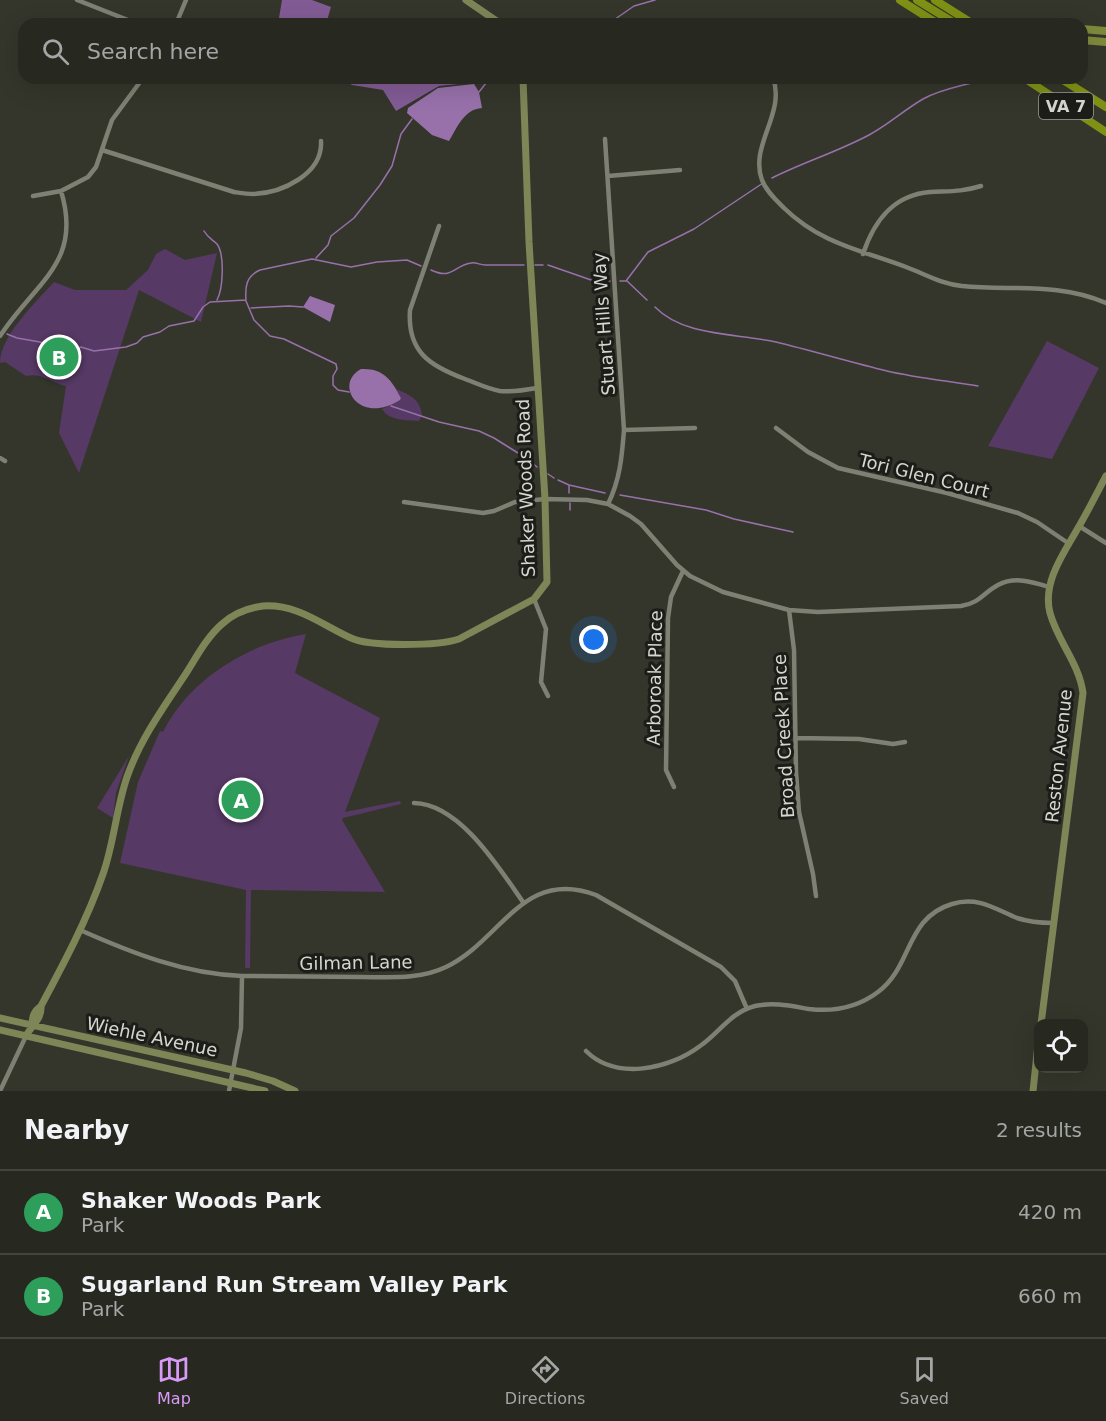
<!DOCTYPE html>
<html lang="en">
<head>
<meta charset="utf-8">
<style>
  body { margin:0; font-family:"DejaVu Sans",sans-serif; background:#2f3029; color:#f1f3f6 }
  .controls { position:absolute; right:18px; bottom:18px; display:grid; overflow:hidden; border-radius:12px; box-shadow:0 6px 24px #0002 }
  .controls button { width:54px; height:54px; display:grid; place-items:center; padding:0; border:0; border-bottom:2px solid #43443e; background:#272820; color:#f1f3f6; font:30px sans-serif }
  .you { position:absolute; left:594px; top:640px; width:21px; height:21px; margin:-15px; border:4px solid #fff; border-radius:50%; background:#1a73e8; box-shadow:0 0 0 9px #1a73e833 }
  .badge { display:grid; place-items:center; width:39px; height:39px; border-radius:50%; background:#d99af7; color:#fff; font-size:20px; font-weight:700 }
  .pin { position:absolute; translate:-50% -50%; border:3px solid #fff; box-shadow:0 2px 6px #0006 }
  .list { margin:0; padding:0; list-style:none }
  h2 { display:flex; justify-content:space-between; align-items:center; height:78px; margin:0; padding:0 24px; font-size:26px }
  h2 small { font-size:20px; font-weight:400; color:#a4a6a5 }
  .list li { display:grid; grid-template-columns:39px 1fr auto; gap:18px; align-items:center; box-sizing:border-box; height:84px; padding:0 24px; border-top:2px solid #43443e }
  .list b { display:block; font-size:22px; white-space:nowrap }
  .list p { margin:0; font-size:20px; white-space:nowrap; color:#a4a6a5 }
  .list em { font-size:20px; font-style:normal; color:#a4a6a5 }
  .icon { flex:none; width:33px; height:33px; fill:none; stroke:currentColor; stroke-width:2; stroke-linecap:round; stroke-linejoin:round }
  .map { position:relative; flex:none; width:1106px; height:1091px; overflow:hidden }
  .search { position:absolute; background:#272820; box-shadow:0 6px 24px #0002; left:18px; right:18px; top:18px; height:66px; display:flex; align-items:center; gap:15px; box-sizing:border-box; padding:0 21px; border-radius:18px; color:#a4a6a5; font-size:22px }
  .sheet { height:246px; background:#272820 }
  nav { display:flex; justify-content:space-around; align-items:center; box-sizing:border-box; height:84px; border-top:2px solid #43443e; background:#272820; font-size:16px; color:#a4a6a5 }
  nav a { display:grid; justify-items:center; gap:3px }
  nav .on { color:#d99af7 }
  .map>svg:first-child { display:block }
  .green { fill:#563964 }
  .forest { fill:#825b94 }
  .water { fill:#9871ab }
  .lines { fill:none; stroke-linecap:round; stroke-linejoin:round }
  .stream { stroke:#9871ab; stroke-width:1.5 }
  .street { stroke:#7d8073; stroke-width:4.5 }
  .secondary { stroke:#7e8557; stroke-width:7 }
  .primary { stroke:#7e8a3b; stroke-width:8 }
  .highway { stroke:#7f9015; stroke-width:8 }
  .labels { text-anchor:middle; stroke-width:6; stroke-linejoin:round; paint-order:stroke }
  .shield { fill:#1c1d18; stroke:#9d9e98; stroke-width:1.5 }
  .shield-label { font-size:16px; font-weight:bold; fill:#d4d6cf }
  .street-label { font-size:18px; fill:#d4d6cf; stroke:#1c1d18 }
</style>
</head>
<body>
<div class="map">
<svg width="1106" height="1091" viewBox="0 0 1106 1091">
  <rect width="100%" height="100%" fill="#34362b"/>
  <path class="green" d="M165 249 185 260 217 253 201 322 139 290 79 473 59 433 66 386C52 383 41 372 26 376L5 362 0 363C0 336 36 302 54 282L75 290H126L148 270 156 254Z
    M1047 341 1099 368 1052 459 988 446Z
    M396 389C410 395 420 399 422 415L419 421C407 420 389 421 382 409L400 400 401 398Z
    M306 634 295 673 380 718 345 812 400 801 401 804 343 818 342 820 385 892 251 890 250 968H245L246 890 120 863 138 782 160 731 163 732C189 679 249 643 306 634Z
    M129 756 116 793 113 818 97 808Z"/>
  <path class="forest" d="M282 0H312L331 7 326 24H278Z
    M342 78H512L513 84 478 82 439 86 396 111 383 90 352 85Z"/>
  <path class="water" d="M474 84 479 92 482 108C464 109 457 128 449 141L432 135 407 113 408 108 438 88Z
    M310 296 335 305 330 322 303 307Z
    M361 369C383 368 391 379 401 398L400 400C359 426 333 384 361 369Z"/>
  <g class="lines">
    <path class="stream" d="M608 24 634 6 655 0
      M479 92 490 78
      M772 178C804 162 837 152 869 135 888 125 904 110 923 99 939 90 957 87 975 82
      M204 231C208 238 212 239 217 244 225 255 223 289 217 300
      M316 258 328 245 331 236 354 218 380 185 392 166 401 134 412 119
      M535 265H543
      M548 265 594 281H610
      M431 270C452 280 453 266 471 263 476 262 480 265 485 265 498 265 511 265 524 265
      M620 281H625
      M626 281 648 252 694 229 763 183
      M627 281 647 300
      M246 301 254 320 270 336 284 339 336 364 337 369 333 376V385L338 390 349 392
      M655 307C684 337 737 333 776 342 813 351 850 362 887 371 917 378 948 381 978 386
      M251 308 289 306 303 307
      M7 334 17 338 40 342 67 355 81 347 94 351 126 347 137 343 143 337 160 332 169 326 194 321 203 307 210 302 246 300C245 287 246 276 260 270L312 259 351 267 377 262 407 260 421 266
      M391 406 439 422 479 431 494 438 526 458 537 467
      M548 474 554 478
      M558 480 569 485 605 493
      M569 485V493
      M620 495 706 510 734 519 793 532
      M570 503V510"/>
    <path class="street" d="M77 0 138 24
      M176 24 186 0
      M773 78C786 113 749 146 762 180 766 191 776 200 784 208 821 244 861 250 906 267 925 274 941 284 962 286 1011 291 1058 282 1106 303
      M605 139 624 430C622 456 620 480 608 504
      M102 150 234 192C241 193 247 194 253 194 282 193 323 174 321 141
      M608 176 680 170
      M33 196 61 191 88 177 96 167 112 120 143 78
      M439 226 410 310C407 352 430 366 465 379 476 383 488 389 500 391 512 392 526 390 537 388
      M863 254C874 221 893 195 930 192 949 191 962 192 981 186
      M0 336C35 282 83 263 61 191
      M776 428 808 452 838 468 947 493 1018 513 1037 522 1068 543
      M624 430 695 428
      M0 458 5 461
      M404 502 483 513 494 511 515 502 545 499 587 500 608 504 630 516 641 524 677 565 690 576 723 592 789 610 818 612 961 606C980 603 983 593 998 585 1015 576 1033 582 1049 587
      M1079 526 1106 543
      M534 599 546 629 541 682 548 696
      M789 610 794 650 796 772 799 812 813 874 816 896
      M796 738 859 739 893 744 905 742
      M674 787 666 770 668 618 671 597 683 571
      M414 803C460 804 499 868 523 902
      M80 930C132 953 185 974 242 976 281 976 321 977 361 977 389 977 419 980 446 967 501 941 523 867 596 895L721 967 735 981 747 1009
      M586 1051C616 1081 670 1069 700 1046 719 1033 731 1012 755 1006 774 1002 791 1006 809 1009 834 1012 858 1007 878 992 913 966 905 918 952 904 978 896 995 909 1017 918 1029 922 1041 923 1053 923
      M0 1091 26 1036
      M229 1091 241 1028 242 976"/>
    <path class="secondary" d="M466 0 501 24
      M0 1018 246 1073 273 1081 295 1091
      M1041 1024 1083 693C1079 663 1058 642 1050 613 1042 582 1064 553 1078 528 1088 511 1097 493 1106 476
      M32 1026C32 1016 34 1011 41 1006 64 963 87 920 103 874 114 843 116 809 127 777 140 740 163 708 185 675 196 658 206 638 222 624 233 614 248 608 263 606 298 604 322 625 351 638 370 647 439 646 459 639L534 599 547 582 545 499 529 242 523 78
      M0 1030 265 1091
      M26 1036C32 1025 42 1019 41 1006
      M1033 1091 1038 1044"/>
    <path class="primary" d="M1082 29 1106 31
      M1082 40 1106 42"/>
    <path class="highway" d="M900 0 938 24
      M917 0 956 24
      M935 0 973 24
      M1024 78 1106 132
      M1060 78 1106 107"/>
  </g>
  <g class="labels">
    <rect class="shield" x="1039" y="93" width="54" height="26" rx="4.5"/>
    <g class="shield-label">
      <text x="1066" y="112">VA 7</text>
    </g>
    <g class="street-label">
      <text transform="translate(604 324) rotate(-94)" y="6">Stuart Hills Way</text>
      <text transform="translate(924 476) rotate(14)" y="6">Tori Glen Court</text>
      <text transform="translate(526 488) rotate(-92)" y="6">Shaker Woods Road</text>
      <text transform="translate(655 678) rotate(-89)" y="6">Arboroak Place</text>
      <text transform="translate(784 736) rotate(-93)" y="6">Broad Creek Place</text>
      <text transform="translate(1059 756) rotate(-84)" y="6">Reston Avenue</text>
      <text transform="translate(356 963) rotate(-1)" y="6">Gilman Lane</text>
      <text transform="translate(152 1037) rotate(12)" y="6">Wiehle Avenue</text>
    </g>
  </g>
</svg>
<div class="controls">
<button><svg class="icon" aria-label="locate" viewBox="0 0 24 24"><circle cx="12" cy="12" r="6"/><path d="M12 2v4M12 18v4M2 12h4M18 12h4"/></svg></button>
</div>
<div class="you"></div>
<div class="pin badge" style="left:241px;top:800px;background:#2e9e5b">A</div>
<div class="pin badge" style="left:59px;top:357px;background:#2e9e5b">B</div>
<div class="search"><svg class="icon" aria-label="search" viewBox="0 0 24 24"><circle cx="10" cy="10" r="6"/><path d="M15 15l6 6"/></svg>Search here</div>
</div>
<section class="sheet">
<h2>Nearby<small>2 results</small></h2>
<ul class="list">
<li><span class="badge" style="background:#2e9e5b">A</span><div><b>Shaker Woods Park</b><p>Park</p></div><em>420 m</em></li>
<li><span class="badge" style="background:#2e9e5b">B</span><div><b>Sugarland Run Stream Valley Park</b><p>Park</p></div><em>660 m</em></li>
</ul>
</section>
<nav>
<a class="on"><svg class="icon" aria-label="map" viewBox="0 0 24 24"><path d="M3 6l6-2 6 2 6-2v14l-6 2-6-2-6 2zM9 4v14M15 6v14"/></svg>Map</a>
<a><svg class="icon" aria-label="directions" viewBox="0 0 24 24"><path d="M12 3l9 9-9 9-9-9zM9 14v-3h6M13 9l2 2-2 2"/></svg>Directions</a>
<a><svg class="icon" aria-label="saved" viewBox="0 0 24 24"><path d="M7 4h10v16l-5-4-5 4z"/></svg>Saved</a>
</nav>
</body>
</html>
